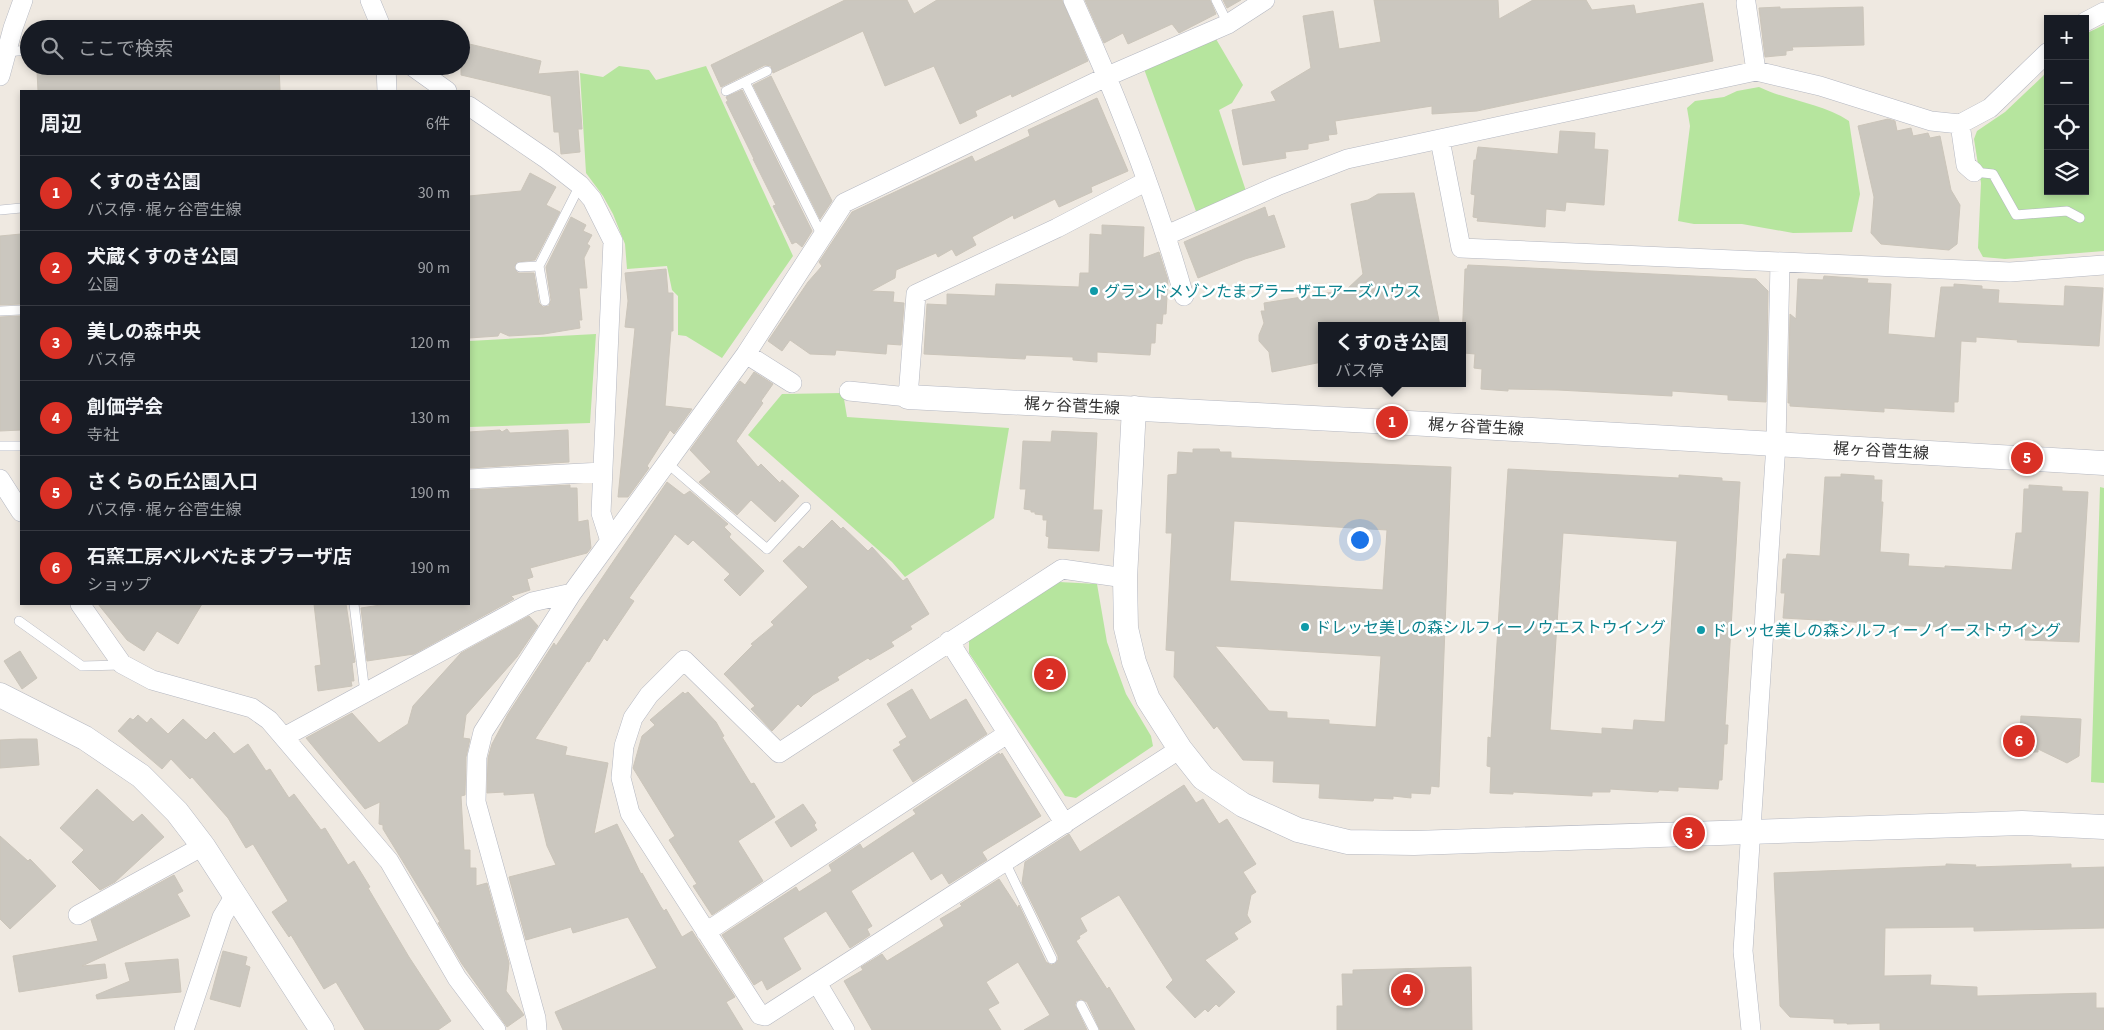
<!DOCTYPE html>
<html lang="ja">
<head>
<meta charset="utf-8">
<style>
  body { margin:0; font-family:"Source Sans 3","Noto Sans JP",sans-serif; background:#242831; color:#f1f3f6 }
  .controls { position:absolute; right:15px; top:15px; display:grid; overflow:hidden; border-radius:0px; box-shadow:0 2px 8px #0003 }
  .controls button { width:45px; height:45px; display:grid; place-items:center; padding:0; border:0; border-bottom:1px solid #363941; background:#171b24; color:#f1f3f6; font:25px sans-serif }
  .you { position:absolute; left:1359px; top:539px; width:18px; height:18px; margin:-12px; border:4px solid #fff; border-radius:50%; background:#1a73e8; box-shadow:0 0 0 8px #1a73e833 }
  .badge { display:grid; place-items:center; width:32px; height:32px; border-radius:50%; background:#d93025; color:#fff; font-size:16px; font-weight:700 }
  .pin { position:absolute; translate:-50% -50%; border:2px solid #fff; box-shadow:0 1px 5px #0006 }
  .popup { position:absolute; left:1318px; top:322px; width:148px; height:65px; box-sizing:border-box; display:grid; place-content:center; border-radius:0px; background:#171b24; filter:drop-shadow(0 1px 4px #0005); font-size:16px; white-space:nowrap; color:#9ea1a6 }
  .popup b { font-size:19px; color:#f1f3f6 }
  .popup::after { content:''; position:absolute; left:50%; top:100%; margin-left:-10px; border:10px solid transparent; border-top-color:#171b24 }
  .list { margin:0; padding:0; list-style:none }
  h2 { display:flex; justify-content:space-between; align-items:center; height:65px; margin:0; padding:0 20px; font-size:21px }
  h2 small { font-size:16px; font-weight:400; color:#9ea1a6 }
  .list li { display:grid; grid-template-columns:32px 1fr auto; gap:15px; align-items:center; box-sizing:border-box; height:75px; padding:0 20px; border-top:1px solid #363941 }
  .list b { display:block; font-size:19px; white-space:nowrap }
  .list p { margin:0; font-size:16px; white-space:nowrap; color:#9ea1a6 }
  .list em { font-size:16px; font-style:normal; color:#9ea1a6 }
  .icon { flex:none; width:28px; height:28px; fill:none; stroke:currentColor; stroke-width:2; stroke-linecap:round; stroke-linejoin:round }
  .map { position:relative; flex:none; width:2104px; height:1030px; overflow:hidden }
  .search { position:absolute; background:#171b24; box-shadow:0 2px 8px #0003; left:20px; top:20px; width:450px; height:55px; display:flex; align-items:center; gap:12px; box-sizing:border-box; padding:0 18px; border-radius:28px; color:#9ea1a6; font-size:19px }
  .panel { position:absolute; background:#171b24; box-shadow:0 2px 8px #0003; left:20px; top:90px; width:450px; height:515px; border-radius:0px }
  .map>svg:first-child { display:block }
  .green { fill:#b6e59e }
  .building { fill:#cbc7bf; stroke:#cbc5ba; fill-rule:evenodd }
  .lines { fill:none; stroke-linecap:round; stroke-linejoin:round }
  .service-casing { stroke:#b4b7c1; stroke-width:10 }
  .minor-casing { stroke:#b4b7c1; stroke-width:20 }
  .tertiary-casing { stroke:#b4b7c1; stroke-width:25 }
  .service { stroke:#fff; stroke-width:9 }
  .minor { stroke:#fff; stroke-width:19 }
  .tertiary { stroke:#fff; stroke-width:24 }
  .culture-dot { fill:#0f9aa8; stroke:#fff; stroke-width:2 }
  .labels { text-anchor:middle; stroke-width:5; stroke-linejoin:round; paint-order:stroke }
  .culture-label { font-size:16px; fill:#0d838f; stroke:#fff; text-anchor:start }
  .street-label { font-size:16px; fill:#2e2e2e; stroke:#fff }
</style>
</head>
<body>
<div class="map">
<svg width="2104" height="1030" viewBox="0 0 2104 1030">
  <rect width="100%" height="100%" fill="#efe9e1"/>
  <path class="green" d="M2104 25V251L2005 259 1983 257 1978 248 1981 183 1974 139 1977 131 2005 112 2043 76 2048 69V191H2085V34Z
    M1216 39 1243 85 1232 103 1219 110 1246 191 1197 214 1144 69Z
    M619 66 649 70 656 80 706 66 793 256 722 358 686 336 678 335V296L672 290 667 266 627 269 625 244 613 214 603 196 586 173 580 73 603 77Z
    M1759 87C1788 101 1822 103 1849 121L1860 194 1852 232 1793 233 1742 224H1694L1678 221 1690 126 1687 108 1695 101 1724 97 1737 91Z
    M596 334 590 423 469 427V341Z
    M843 393 847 417 1009 428 994 518 905 577 892 562 748 435 782 394Z
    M2100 487 2104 488V783L2091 782Z
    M1059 582 1097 584 1107 642 1126 694 1151 736 1153 746 1076 798 1065 796 969 653V640Z"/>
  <path class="building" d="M845 0H907L914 14 937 0H1062L1088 61 1012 97 1011 94 975 111 977 116 960 124 934 66 885 86 863 31 773 73 771 66 765 65 721 87 711 65Z
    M1085 0H1210L1216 14 1179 33 1172 24 1128 44 1123 33 1104 43Z
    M1223 0H1241L1227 8Z
    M1374 0H1498L1499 19 1533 0H1586L1592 10 1634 5 1636 14 1703 3 1713 61 1477 111 1432 114V106L1335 121 1337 134 1328 135 1329 140 1308 144V149L1285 152 1286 158 1243 165 1232 110 1276 101 1271 92 1311 68 1303 16 1333 11 1339 49 1381 42Z
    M1780 7V9L1863 7 1864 45 1792 47 1793 50 1786 51V55L1765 57 1759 8Z
    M461 42 541 61 538 74 578 71 582 129H578L580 152 561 154 559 132H554L551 96 461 75Z
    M120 66H279L280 90 38 91 37 71Z
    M771 76 832 201 820 219 753 85Z
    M742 90 812 231 802 247 796 242 792 244 773 206 776 205 753 159H754L726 102 728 101 726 97Z
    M1097 98 1128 171 1091 187 1092 192 1059 207 1055 199 1014 219 1013 215 972 237 976 245 956 256 952 249 938 257 936 253 896 270 895 278 871 291 894 292 893 302 904 303 901 345 887 344 886 354 836 350 835 355 810 354 790 340 782 351 768 341 808 282 822 266 819 262 852 212 972 156 975 162 1030 136 1028 130Z
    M1888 119 1895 121 1897 131 1911 128 1913 136 1928 133 1930 138 1940 136 1951 190 1960 205 1957 244 1949 250 1881 244 1871 233 1874 197 1858 126Z
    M1560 131 1595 133 1594 149 1608 150 1604 205 1566 202 1565 211 1546 209 1545 227 1477 221 1478 218 1473 217 1475 195 1471 194 1474 160H1476L1478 147 1558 154Z
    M530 173 556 187 546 205 560 212 535 260 517 262 514 268 518 273H534L539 303 543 307 549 306 551 300 546 267 571 217 586 225 583 231 592 235 587 244 590 246 584 258 587 288H579L582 320H579L580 328 544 334 509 336 500 332 498 336 469 338V196L521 191Z
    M1414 193 1440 326H1322V362L1272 372 1269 352 1259 341V335L1264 323 1261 311H1265L1264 303 1346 290 1363 274 1351 204 1368 200 1378 194Z
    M1265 207 1268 217 1274 215 1285 247 1245 259 1198 278 1184 242Z
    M1102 225 1144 227 1143 258 1159 252 1168 280 1166 314H1163L1162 324 1156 323 1155 343H1151L1150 355 1097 352V362L1073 360V357L1026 355 1025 359 924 354 927 304 947 305V294L995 296 996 284 1079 287 1080 273H1089L1090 234 1102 235Z
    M21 234V304L0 305V236Z
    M1468 265 1756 279 1768 291 1766 402 1728 400V395L1672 391V396L1558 390 1508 389V391L1481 389 1482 369 1474 368 1475 354 1464 353 1466 341 1462 340 1465 269H1467Z
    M666 269 668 293H673V331H671L665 406 692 409 674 434 670 430 647 466 649 468 628 497H618L635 328 625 327 628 301 625 273Z
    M1824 276 1868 279 1867 283 1891 284 1888 334 1935 338 1941 287H1954V284L1982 286V289L1999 290 1998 303 2064 306 2065 286 2103 288 2099 346 2017 342 2018 340 1976 337V342L1961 341 1958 402H1954V412L1884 408V412L1790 406V403H1788L1790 314 1796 319 1798 279 1823 280Z
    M21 316V430L0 431V317Z
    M754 372 773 384 761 401 763 403 736 441 758 467 761 464 780 483 782 480 799 496 775 522 751 500 737 515 699 482 711 472 690 450 740 381 745 385Z
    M507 429 510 433 568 430 569 462 469 468V432L500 430 502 432Z
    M1052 431 1097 433 1093 510H1102L1099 551 1048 548 1049 537 1046 536 1047 520H1043V515L1035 514V512H1031V510L1024 509 1026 489H1020L1023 441 1051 442Z
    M1193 449H1219L1220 452H1231V458L1451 467 1439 787 1431 786 1430 794 1411 793V798L1393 796V799L1374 798 1373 801 1319 798 1320 784 1273 782 1274 761 1243 760 1217 726 1214 729 1174 677 1175 651 1166 650 1172 533H1166L1168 475 1177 474 1178 452 1193 453ZM1234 521 1387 530 1383 590 1230 581ZM1215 646 1381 656 1376 727 1329 724V720L1287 718V712L1269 711Z
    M1508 469 1679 478V475L1722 478V481L1740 482 1725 725H1728L1727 744H1724L1722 780H1719L1718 789 1678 787V791L1659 790 1658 792 1610 789V792H1592V796L1513 792V794L1490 793 1491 767 1487 766 1488 737 1491 738ZM1563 533 1677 541 1665 722 1634 720 1633 730 1602 728V734L1550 730Z
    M1841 474 1874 476V480H1882L1881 502H1883L1880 552 1909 554 1908 566 1945 568V566L2012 570 2016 533H2022L2024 489H2029V485L2062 487V491L2088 492 2079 642 2025 640V632L1783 618 1785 593H1781L1783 559H1786L1787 554 1820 556 1825 477H1841Z
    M667 482 684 495 690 491 728 524 724 527 731 534 729 537 764 571 740 596 724 580 730 574 693 540 688 545 675 534 629 598 634 601 607 641 604 638 589 662 587 661 535 739 567 747 565 755 608 763 594 834 617 824 641 874 642 873 661 907 664 911 666 909 682 937 692 931 735 997 726 1002 743 1030H563L555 1012 657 968 628 917 573 933 571 927 526 940 509 877 556 865 547 846 534 793 504 795V792L487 793 488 758 492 744 508 714 554 643 556 646Z
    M570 485V488H577L578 522 588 520 591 548 587 553 530 568 533 577 527 579 530 590 511 596 514 599 414 654 367 661 361 608 387 604H469V490Z
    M832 520 841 529 843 527 868 551 872 547 903 581 907 578 929 614 910 626 912 629 891 642 894 646 870 660 868 658 837 677 839 680 813 695 801 707 798 704 772 731 751 709 755 706 724 674 753 645 751 644 774 625 771 622 808 587 783 561 799 546 803 549Z
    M98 604H202L178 644 157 631 144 651 127 640Z
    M314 604H346L355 662 352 663 354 681H351L352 686 318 691 315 666 321 665Z
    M529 616 538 626 517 657 466 715 463 738 470 739 466 757 465 795 461 796 464 850H470V868H476V886L487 883 509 963 506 991 524 1015 507 1027 462 964 438 923 440 922 383 829V825L379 824 380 802 365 809 306 738 352 713 379 743 408 724 413 706 461 653Z
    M20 651 37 678 22 689 4 661Z
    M912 689 930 720 966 699 987 734 913 782 893 750 901 745 899 742 907 737 887 704Z
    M683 692 685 694 688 692 716 722 724 736 722 737 751 784 754 783 775 817 738 841 763 881 712 915 693 886 697 884 669 840 675 836 633 768 642 736 655 725 650 720Z
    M138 715 147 723 151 718 168 734 183 719 206 740 214 732 234 754 248 744 266 771 270 769 289 798 294 794 321 830 325 828 348 865 354 861 370 887 368 888 409 957 451 1021 438 1030H365L336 982 324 989 291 935 289 937 272 912 288 901 253 844 246 848 228 818 192 777 190 779 171 759 162 769 118 731 130 718 133 720Z
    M2021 716 2081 719 2079 756 2067 763 2038 749V752H2019Z
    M20 739H37L39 765 0 768V740Z
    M999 753 1000 755 1002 753 1041 816 982 852 987 860 949 884 942 873 931 880 913 851 851 891 872 926 867 929 870 935 850 948 826 911 783 938 801 969 767 990 762 980 754 985 722 935 796 887 799 892 832 871 829 865 860 844 863 849 905 821 916 814 913 810 925 802Z
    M1184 785 1196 803 1203 799 1219 824 1227 819 1256 864 1243 872 1256 892 1251 895 1247 915 1251 922 1234 933 1238 939 1205 960 1235 992 1219 1007 1216 1004 1208 1012 1205 1009 1195 1018 1166 987 1173 980 1119 895 1080 918 1087 931 1079 936 1080 938 1076 941 1107 989 1109 987 1135 1030H1100L1087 1002 1081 999 1076 1001 1075 1005 1087 1030H1024L1050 1015 1018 962 986 982 999 1003 988 1009 1001 1030H872L844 981 863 970 861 967 882 954 887 961 944 926 940 919 962 906 960 904 999 879 1018 908 1019 905 1046 962 1051 965 1055 964 1058 960V956L1022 883 1025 862 1069 834 1080 852Z
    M97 789 133 822 142 814 164 837 115 882 100 890 72 862 84 850 60 828Z
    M803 804 816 823 814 825 817 830 791 847 775 822Z
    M0 836 28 861 30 859 56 886 10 929 0 919Z
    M1946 864 1976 865 1975 867 2071 864V868L2104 867V928L1974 931V927L1885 928 1884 976 1931 975 1930 985 1977 987V996L2096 993V1008H2104V1030H1880V1023L1847 1024V1023H1834V1019L1790 1017 1780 1006 1774 873 1946 866Z
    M174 875 183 891 177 894 190 916 82 966 105 964 107 978 19 992 13 956 98 941 91 920Z
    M223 951 247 957 245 965 250 967 240 1007 210 999Z
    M178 959 181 992 97 999 96 995 130 981 125 963Z
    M1471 967 1472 1030H1337V1006H1343L1342 974H1353V970Z"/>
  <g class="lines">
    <g class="service-casing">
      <path id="service" d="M1216 0 1228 24
        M6 52 29 50
        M745 82 822 236
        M726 91 767 71
        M1974 172 1993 174 2016 215 2067 211 2080 218
        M0 210 21 208
        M520 267 539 266
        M545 301 539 266 580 185
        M0 311 21 310
        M0 446H21
        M667 463 767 549 806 507
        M354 604 365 693
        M19 621 82 666 121 665
        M1005 862 1052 959
        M1081 1005 1094 1030"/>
    </g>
    <g class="minor-casing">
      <path id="minor" d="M370 0 382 29
        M1073 0C1117 96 1155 194 1184 296
        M1746 3 1756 71
        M2085 22 2104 12
        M386 66 387 91
        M412 66 447 91
        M0 76 13 28 23 0
        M469 106 548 160 580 185 592 199 613 241 601 513 610 541
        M1960 124 1966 165 1974 172
        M1440 140 1461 248 2010 272 2104 265
        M1167 235 1277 186 1347 159 1756 71 1820 86 1931 121 1960 124 1990 108 2048 52
        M746 354 792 383
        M849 391 908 397 916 294 1057 228 1147 181
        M0 479 21 512
        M469 479 602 472
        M1125 578 1062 569 779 753 684 660 649 695 633 718 624 746 621 778 630 813 760 1015 765 1016 1180 749
        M80 604 122 664 152 680 252 708 269 720 389 861 457 978 496 1030
        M949 641 1065 824
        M284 737 532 602 572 593
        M78 915 203 846
        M706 932 1007 734
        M817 983 845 1030
        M184 1030 222 917 235 895
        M537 1030 536 1018 476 802 477 757 483 732 572 593 746 354 844 203 1108 76 1228 24 1265 0
        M1751 1030 1743 951 1776 444 1780 263"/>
    </g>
    <g class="tertiary-casing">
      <path id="tertiary" d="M908 397 1392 422 2104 463
        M1134 408 1125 578 1126 628 1134 662 1148 699 1180 749 1203 778 1243 805 1298 830 1348 842 1414 843 2022 823 2104 827
        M0 695 85 738 141 776 177 812 203 846 322 1030"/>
    </g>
    <use href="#service" class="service"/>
    <use href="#minor" class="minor"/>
    <use href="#tertiary" class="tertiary"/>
  </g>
  <g class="culture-dot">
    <circle cx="1094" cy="291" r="5"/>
    <circle cx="1305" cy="627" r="5"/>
    <circle cx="1701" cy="630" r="5"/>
  </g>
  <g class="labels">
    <g class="culture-label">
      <text x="1104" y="297">グランドメゾンたまプラーザエアーズハウス</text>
      <text x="1315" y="633">ドレッセ美しの森シルフィーノウエストウイング</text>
      <text x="1711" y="636">ドレッセ美しの森シルフィーノイーストウイング</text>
    </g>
    <g class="street-label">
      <text transform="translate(1072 405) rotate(3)" y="6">梶ヶ谷菅生線</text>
      <text transform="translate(1476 426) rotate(3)" y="6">梶ヶ谷菅生線</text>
      <text transform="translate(1881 450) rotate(3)" y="6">梶ヶ谷菅生線</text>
    </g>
  </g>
</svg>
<div class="controls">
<button>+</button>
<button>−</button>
<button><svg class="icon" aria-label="locate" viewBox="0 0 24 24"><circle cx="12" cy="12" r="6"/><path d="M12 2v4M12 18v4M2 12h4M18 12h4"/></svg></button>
<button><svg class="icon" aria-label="layers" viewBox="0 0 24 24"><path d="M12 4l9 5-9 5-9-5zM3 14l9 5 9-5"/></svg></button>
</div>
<div class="you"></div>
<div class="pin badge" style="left:1392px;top:422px">1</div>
<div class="popup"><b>くすのき公園</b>バス停</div>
<div class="pin badge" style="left:1050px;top:674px">2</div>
<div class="pin badge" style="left:1689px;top:833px">3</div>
<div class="pin badge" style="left:1407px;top:990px">4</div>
<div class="pin badge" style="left:2027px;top:458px">5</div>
<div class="pin badge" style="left:2019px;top:741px">6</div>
<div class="search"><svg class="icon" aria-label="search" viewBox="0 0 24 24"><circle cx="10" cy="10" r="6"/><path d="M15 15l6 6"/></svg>ここで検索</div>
<section class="panel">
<h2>周辺<small>6件</small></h2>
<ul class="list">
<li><span class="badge">1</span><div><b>くすのき公園</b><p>バス停 · 梶ヶ谷菅生線</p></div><em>30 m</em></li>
<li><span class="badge">2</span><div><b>犬蔵くすのき公園</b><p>公園</p></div><em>90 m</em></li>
<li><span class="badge">3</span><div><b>美しの森中央</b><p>バス停</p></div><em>120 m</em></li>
<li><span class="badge">4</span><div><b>創価学会</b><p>寺社</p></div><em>130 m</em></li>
<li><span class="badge">5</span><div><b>さくらの丘公園入口</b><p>バス停 · 梶ヶ谷菅生線</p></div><em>190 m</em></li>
<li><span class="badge">6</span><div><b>石窯工房ベルベたまプラーザ店</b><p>ショップ</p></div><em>190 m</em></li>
</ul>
</section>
</div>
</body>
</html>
